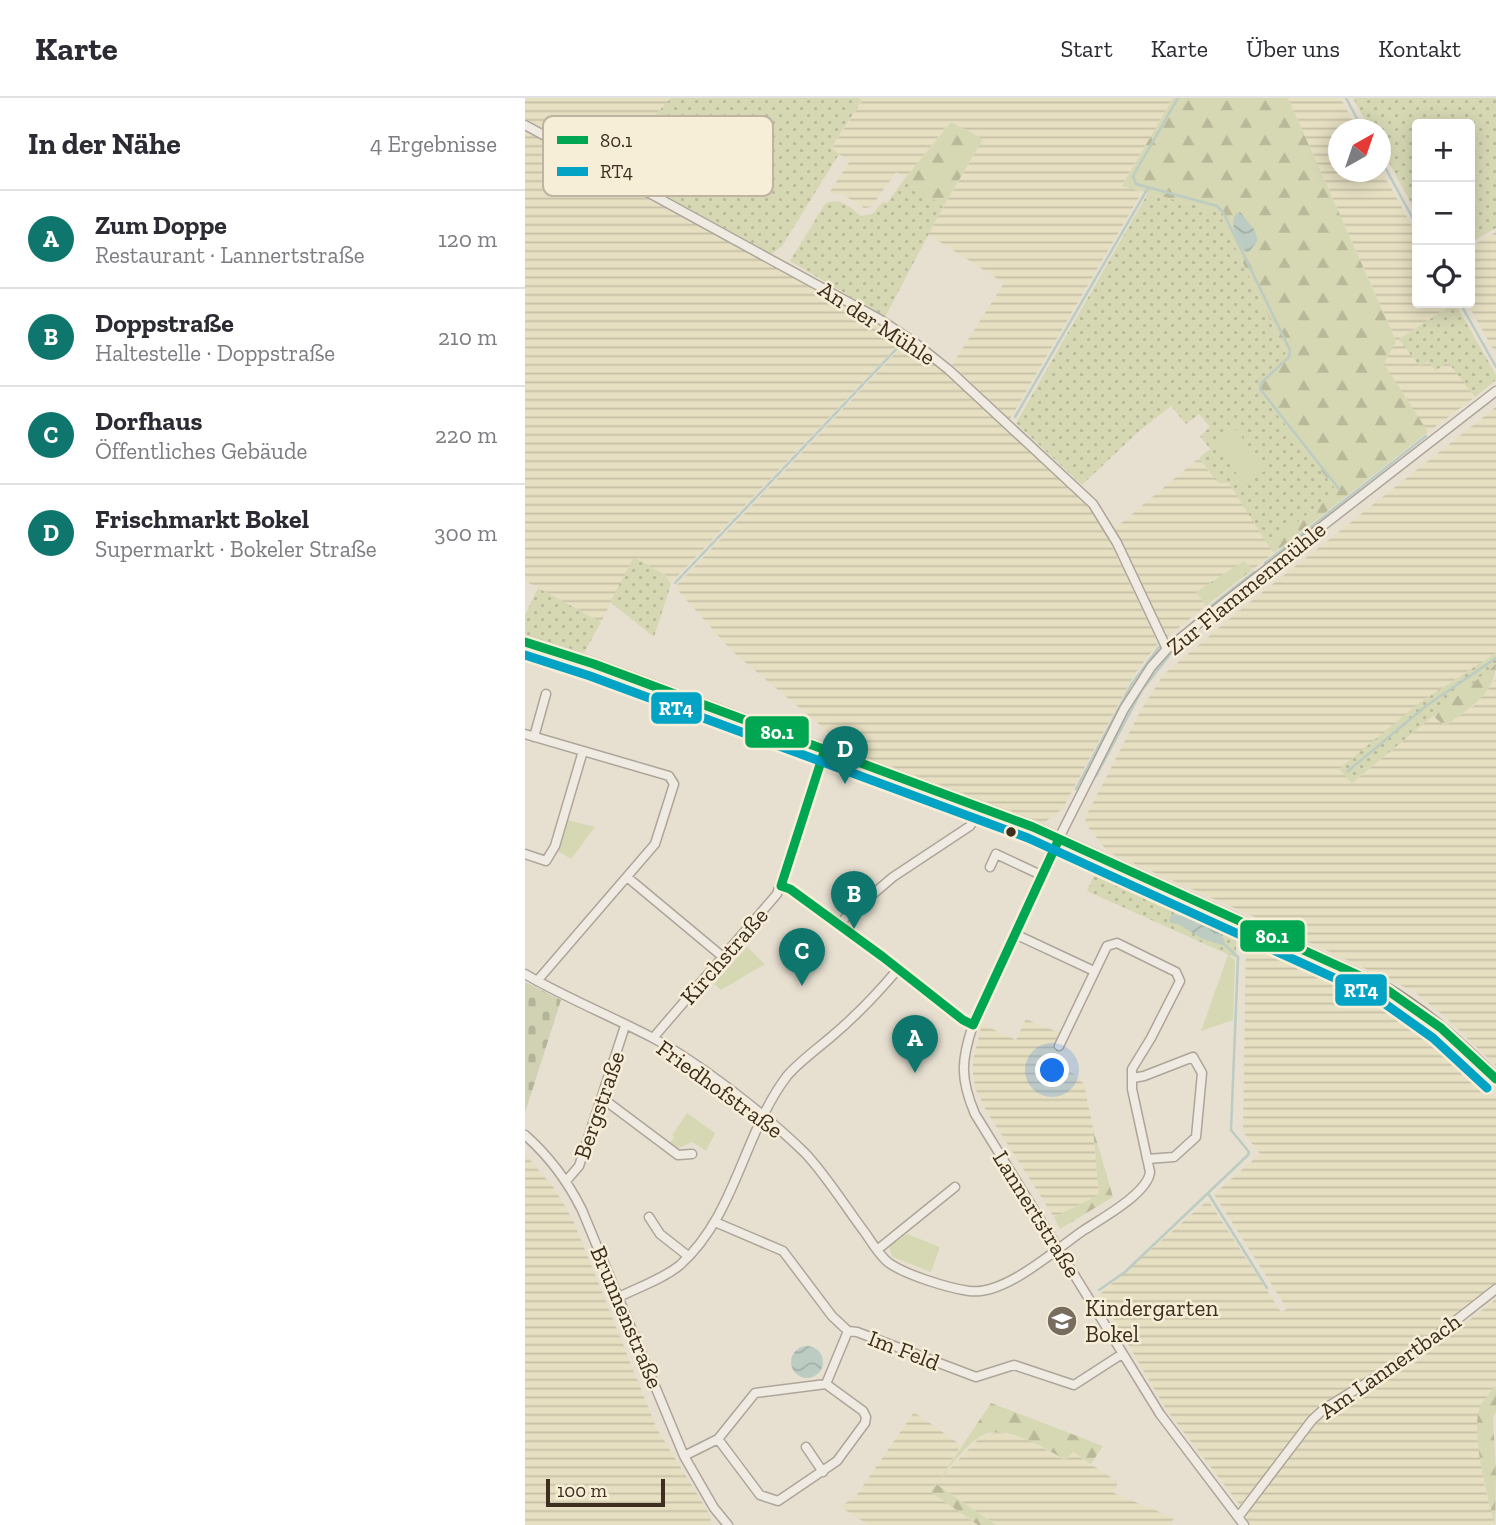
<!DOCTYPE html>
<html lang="de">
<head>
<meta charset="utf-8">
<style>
  body { margin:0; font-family:"Zilla Slab",serif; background:#f7f7f7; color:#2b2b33 }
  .controls { position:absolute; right:21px; top:21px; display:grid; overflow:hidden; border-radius:7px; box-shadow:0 4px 18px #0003 }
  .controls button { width:63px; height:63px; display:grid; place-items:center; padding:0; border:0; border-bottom:2px solid #e1e1e2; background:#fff; color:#2b2b33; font:35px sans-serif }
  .compass { position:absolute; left:803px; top:21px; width:63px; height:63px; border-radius:50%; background:#fff; box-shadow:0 4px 18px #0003; rotate:40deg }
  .scale { position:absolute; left:21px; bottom:18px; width:119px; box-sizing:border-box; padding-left:7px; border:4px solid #3d2e20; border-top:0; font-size:19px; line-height:24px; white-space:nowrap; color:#3d2e20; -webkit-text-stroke:5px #f7eed8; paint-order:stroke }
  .you { position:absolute; left:528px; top:973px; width:24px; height:24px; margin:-18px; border:5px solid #fff; border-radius:50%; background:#1a73e8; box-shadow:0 0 0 10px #1a73e833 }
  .badge { display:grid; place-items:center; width:46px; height:46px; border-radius:50%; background:#0f766e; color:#fff; font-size:23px; font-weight:700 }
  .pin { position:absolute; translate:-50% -58px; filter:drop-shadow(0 2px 4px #0008) }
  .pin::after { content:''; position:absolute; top:37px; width:24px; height:21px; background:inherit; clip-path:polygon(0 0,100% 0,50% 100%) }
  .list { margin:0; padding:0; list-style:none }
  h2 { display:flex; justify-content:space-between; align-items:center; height:91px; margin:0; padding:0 28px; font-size:30px }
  h2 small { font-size:23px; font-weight:400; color:#7c7c81 }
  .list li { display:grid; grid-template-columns:46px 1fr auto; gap:21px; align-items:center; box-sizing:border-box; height:98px; padding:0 28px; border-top:2px solid #e1e1e2 }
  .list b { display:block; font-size:26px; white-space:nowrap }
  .list p { margin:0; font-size:23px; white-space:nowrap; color:#7c7c81 }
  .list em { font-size:23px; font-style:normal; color:#7c7c81 }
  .icon { flex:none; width:38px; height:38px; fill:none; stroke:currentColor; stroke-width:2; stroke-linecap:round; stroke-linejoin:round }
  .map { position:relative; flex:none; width:971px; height:1427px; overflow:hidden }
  header { display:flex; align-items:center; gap:42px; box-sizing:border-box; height:98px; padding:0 35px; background:#fff; border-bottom:2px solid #e1e1e2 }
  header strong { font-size:33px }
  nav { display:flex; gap:38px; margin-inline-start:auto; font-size:24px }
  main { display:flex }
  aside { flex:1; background:#fff }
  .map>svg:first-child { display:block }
  .farmland { fill:url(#farmland-rules) }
  .grass { fill:url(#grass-dots) }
  .forest { fill:url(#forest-firs) }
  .cemetery { fill:url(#cemetery-stones) }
  .green { fill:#d6d7b3 }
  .water { fill:url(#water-waves) }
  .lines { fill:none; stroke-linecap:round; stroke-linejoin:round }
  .stream { stroke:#bcccc2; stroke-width:2.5 }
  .minor-casing { stroke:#ada599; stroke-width:11 }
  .major-casing { stroke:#928b80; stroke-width:14 }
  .minor { stroke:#efebe3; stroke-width:8 }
  .major { stroke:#e6e1d4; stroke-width:10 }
  .bus-1-casing { stroke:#f7eed8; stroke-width:14 }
  .bus-2-casing { stroke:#f7eed8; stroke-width:14 }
  .bus-1 { stroke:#00a651; stroke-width:9 }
  .bus-2 { stroke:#03a3c5; stroke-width:9 }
  .bus-dot { fill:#3d2e20; stroke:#f7eed8; stroke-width:2.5 }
  .labels { text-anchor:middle; stroke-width:5; stroke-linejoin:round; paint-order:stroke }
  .street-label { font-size:23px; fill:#3d2e20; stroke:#f7eed8 }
  .poi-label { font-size:23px; fill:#3d2e20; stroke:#f7eed8; text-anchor:start }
  .key { fill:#f7eed8; stroke:#bfb4a1; stroke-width:2 }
  .key-label { font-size:19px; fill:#3d2e20 }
  .line-badge { stroke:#f7eed8; stroke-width:2.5 }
  .badge-label { font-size:19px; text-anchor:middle; font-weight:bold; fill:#fff }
</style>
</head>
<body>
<header>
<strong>Karte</strong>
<nav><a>Start</a><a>Karte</a><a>Über uns</a><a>Kontakt</a></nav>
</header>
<main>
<aside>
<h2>In der Nähe<small>4 Ergebnisse</small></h2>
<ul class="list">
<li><span class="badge">A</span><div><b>Zum Doppe</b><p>Restaurant · Lannertstraße</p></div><em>120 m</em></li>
<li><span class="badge">B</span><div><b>Doppstraße</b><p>Haltestelle · Doppstraße</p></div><em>210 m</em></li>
<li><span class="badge">C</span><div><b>Dorfhaus</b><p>Öffentliches Gebäude</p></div><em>220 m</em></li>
<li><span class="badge">D</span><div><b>Frischmarkt Bokel</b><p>Supermarkt · Bokeler Straße</p></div><em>300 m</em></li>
</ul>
</aside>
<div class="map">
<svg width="971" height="1427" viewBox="0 0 971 1427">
  <defs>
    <pattern id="farmland-rules" width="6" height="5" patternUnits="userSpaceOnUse" patternTransform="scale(1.75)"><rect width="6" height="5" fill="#e6dfc2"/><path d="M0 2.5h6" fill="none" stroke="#c6c0a6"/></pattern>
    <pattern id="grass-dots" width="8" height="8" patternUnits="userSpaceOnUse" patternTransform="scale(1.75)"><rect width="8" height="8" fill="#d6d7b3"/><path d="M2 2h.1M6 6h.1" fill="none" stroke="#b9b99a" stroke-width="1.8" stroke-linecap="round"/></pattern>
    <pattern id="forest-firs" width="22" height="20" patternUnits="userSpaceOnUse" patternTransform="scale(1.75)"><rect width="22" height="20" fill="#d6d7b3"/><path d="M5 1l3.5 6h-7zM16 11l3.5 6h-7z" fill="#b9b99a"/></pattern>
    <pattern id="cemetery-stones" width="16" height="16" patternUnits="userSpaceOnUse" patternTransform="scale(1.75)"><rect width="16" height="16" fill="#d1d1b3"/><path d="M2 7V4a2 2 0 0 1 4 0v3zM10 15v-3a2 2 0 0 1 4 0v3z" fill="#b4b49a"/></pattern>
    <pattern id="water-waves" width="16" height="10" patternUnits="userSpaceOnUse" patternTransform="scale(1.75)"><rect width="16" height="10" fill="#bcccc2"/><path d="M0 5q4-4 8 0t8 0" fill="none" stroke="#a2b0a6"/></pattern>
  </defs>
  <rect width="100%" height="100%" fill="#e7e0d1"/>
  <path class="farmland" d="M0 0H146L84 67 0 21Z
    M334 0H648L597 87 617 94 485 321 427 267 479 185 403 136 458 41 425 24 381 79 371 74 346 109 339 110 317 96 304 95 325 63 306 51 337 3Z
    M763 0H815L833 31 814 32V74L856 72 892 137V205H929L874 241 903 263H923L950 299 903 334 858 266 871 242Z
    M0 32 255 168 378 242 146 485 140 477 109 460 76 524 0 483Z
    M971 134V256L942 205H945V149Z
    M381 244 422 275 565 409 587 448 633 545 609 577 538 710 519 725 327 654 207 553 150 489Z
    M971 309V555L894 605 827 685 908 618 920 628 950 607 971 581V968L920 919 890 894 743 825 583 754 560 725 561 718 616 612 638 577 715 512Z
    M674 360 693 385H704L749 455 727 472 720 463 672 494 681 508 642 539 589 431Z
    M721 839 850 898 881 918 907 938 971 999V1187L886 1254 797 1306 784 1319 715 1407 641 1311 574 1197 683 1102 756 1214 762 1211 689 1096 735 1056 718 1034Z
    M501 921 535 935 529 948 536 953 532 961 559 986 568 1030 574 1097 529 1119 462 1014 451 992 448 977V962L457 926 491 942Z
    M0 1056 29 1090 48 1122 132 1331 185 1417 186 1427H0Z
    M971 1201V1287L955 1309 958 1382 970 1427H724L720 1419 790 1324 801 1314 806 1316 891 1264Z
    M389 1314 436 1347 416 1380 456 1338 473 1334 502 1341 541 1363 547 1354 593 1384 589 1395 649 1420 645 1427H471L411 1386 406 1394 453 1427H344L315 1409 331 1398Z"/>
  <path class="grass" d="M146 0H334L337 2 306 50 314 56 257 148 247 156 84 67Z
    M828 0H971V130L945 145V26H892V116L856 50V32L845 31Z
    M381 79 418 109 360 219 265 163 300 106C315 98 324 109 336 118L347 116 358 104 362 105Z
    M623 95 693 113 761 256 730 288 812 393 743 447 704 385H693L674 360 685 351 675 338 685 329 674 316 661 326 646 308 613 334 557 387 491 325Z
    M930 205 971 277V282L950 299 923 264 910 273 903 263 895 269 874 241Z
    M109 459 140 477 146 486 129 539 85 504Z
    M13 490 76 524 59 555 0 537V517Z
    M971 555V566L827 685 814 671 894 605Z
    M572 771 711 834V860L562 793Z"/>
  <path class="forest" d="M648 0H763L871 243 859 266 903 334 749 455 743 447 812 393 730 288 761 255 693 113 597 88Z
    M426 24 458 41 418 109 381 79Z
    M719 463 727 472 681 508 671 494Z
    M971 566C971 596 942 612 920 628L908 618Z
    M568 1030 588 1099 535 1131 529 1119 574 1097Z
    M971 1287V1314L968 1320 971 1375 970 1427C963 1400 945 1335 955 1309 958 1302 966 1294 971 1287Z
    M466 1305 578 1348 566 1366 548 1354 541 1363C521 1350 480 1325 456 1338 439 1348 424 1371 411 1386L471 1427H453L406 1394Z"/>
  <path class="cemetery" d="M0 884 36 902 0 1015Z"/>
  <path class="green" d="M711 331 741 372 720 387 690 347Z
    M42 722 70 729 46 761 33 753Z
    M222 849 240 866 196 892 189 886Z
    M703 857 710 862 708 922 676 933Z
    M162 1015 190 1035 181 1053 167 1044 154 1050 145 1045 149 1039 147 1037Z
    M382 1136 415 1149 406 1174 368 1159 365 1154V1148Z"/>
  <path class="water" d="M715 114 729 131 733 142 724 154H721C712 144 705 129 710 117Z
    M647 816C665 819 695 825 700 845L698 847 678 841 653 826 646 825 644 822Z
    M266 1264a16 16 0 1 1 32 0a16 16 0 1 1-32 0Z"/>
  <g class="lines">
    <path class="stream" d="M653 0 608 78 611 86 692 108 698 114 765 252 764 259 736 285 735 291 814 391
      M821 0 838 32
      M856 62 892 128
      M935 205 971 269
      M490 319 623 90
      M740 465 901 338
      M150 485 379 243
      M681 512 729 474
      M823 673 901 608 971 560
      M571 678 617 592 647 554
      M551 691 606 587 634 549
      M683 1095 742 1190
      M574 1192 600 1174 723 1057 724 1054 706 1032 713 859 699 846"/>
    <g class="minor-casing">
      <path id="minor" d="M0 27 356 222 389 244 424 272 568 406 592 445 642 551
        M0 636 144 678 149 686 130 746 12 883
        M9 639 21 596
        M0 756 21 763 30 748 58 653
        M465 769 471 756 516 777
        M102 779 198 859
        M256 788 265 791 358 859 438 922 448 927
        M314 827 321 819 368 779 445 728 456 709
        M490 836 569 873
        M0 876C41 900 86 918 128 940 176 966 241 1017 280 1055 301 1077 322 1111 341 1136 347 1145 355 1158 364 1165 381 1177 423 1190 444 1193 480 1198 531 1151 559 1132 576 1121 623 1095 625 1074L607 991V971L626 940 655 883 651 874 592 845 582 848 534 948
        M128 940 252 796 300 651
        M608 980 619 978 668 959 677 975 671 1039 649 1059 622 1061
        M77 1000 153 1057 167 1056
        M0 1037C25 1059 42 1082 57 1112L159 1358 189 1410 203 1427
        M42 1082 54 1068 100 928
        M124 1119 135 1136 163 1158
        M190 1124 258 1153 307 1218 323 1233 332 1234 451 1279 489 1267 549 1287 597 1256
        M352 1152 430 1089
        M94 1199C114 1189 138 1181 155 1167 211 1117 218 1036 262 978 274 964 292 951 306 939 331 918 352 896 373 871
        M193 1341 230 1295 301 1286 323 1233
        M281 1349 298 1374
        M159 1358 193 1341 235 1397 253 1403 312 1363 340 1325 341 1319 338 1313 301 1286
        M714 1418 787 1322 799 1311 887 1257 971 1191
        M719 1427 635 1316 450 1016C435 981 436 962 448 927L529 750 599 611 626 569 642 551 705 500 971 293"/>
    </g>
    <g class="major-casing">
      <path id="major" d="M0 544 69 566 508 729 855 887C903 915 932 943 971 981"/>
    </g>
    <use href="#minor" class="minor"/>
    <use href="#major" class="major"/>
    <g class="bus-1-casing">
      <path id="bus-1" d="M0 544 69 566 508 729 855 887 916 930 971 981
        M300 651 256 788 265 791 358 859 438 922 448 927 534 741"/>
    </g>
    <g class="bus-2-casing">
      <path id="bus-2" d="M0 557 65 578 503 740 849 898 908 940 962 990"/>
    </g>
    <use href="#bus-1" class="bus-1"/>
    <use href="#bus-2" class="bus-2"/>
  </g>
  <defs>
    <g id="school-disc" transform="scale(1.575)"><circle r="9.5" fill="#786c5e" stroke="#f7eed8"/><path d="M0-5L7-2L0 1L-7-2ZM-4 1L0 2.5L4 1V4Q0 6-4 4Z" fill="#fff"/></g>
  </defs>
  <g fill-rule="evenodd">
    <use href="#school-disc" x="537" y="1223"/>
  </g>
  <circle class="bus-dot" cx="486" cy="734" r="6"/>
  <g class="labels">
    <g class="street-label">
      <text transform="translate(352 225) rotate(33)" y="8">An der Mühle</text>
      <text transform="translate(721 490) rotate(-39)" y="8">Zur Flammenmühle</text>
      <text transform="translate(199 858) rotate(-49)" y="8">Kirchstraße</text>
      <text transform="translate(195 991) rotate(36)" y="8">Friedhofstraße</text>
      <text transform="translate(74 1007) rotate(-71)" y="8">Bergstraße</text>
      <text transform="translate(512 1116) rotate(58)" y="8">Lannertstraße</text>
      <text transform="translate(102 1219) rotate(67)" y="8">Brunnenstraße</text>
      <text transform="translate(379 1252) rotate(21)" y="8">Im Feld</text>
      <text transform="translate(865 1268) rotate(-35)" y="8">Am Lannertbach</text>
    </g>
    <g class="poi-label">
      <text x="560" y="1218">Kindergarten<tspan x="560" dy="26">Bokel</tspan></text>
    </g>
  </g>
  <rect x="18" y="18" width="230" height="80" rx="10" class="key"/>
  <rect x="32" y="38" width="31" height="8" fill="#00a651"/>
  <rect x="32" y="69" width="31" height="9" fill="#03a3c5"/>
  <g class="key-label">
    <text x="75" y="49">80.1</text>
    <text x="75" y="80">RT4</text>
  </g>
  <g class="line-badge">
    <rect x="125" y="593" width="53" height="34" rx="7" fill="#03a3c5"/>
    <rect x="219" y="617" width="66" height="34" rx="7" fill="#00a651"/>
    <rect x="714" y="821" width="67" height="34" rx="7" fill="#00a651"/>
    <rect x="809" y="875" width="54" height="34" rx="7" fill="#03a3c5"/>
  </g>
  <g class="badge-label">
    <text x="151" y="617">RT4</text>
    <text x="252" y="641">80.1</text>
    <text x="747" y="845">80.1</text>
    <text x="836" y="899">RT4</text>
  </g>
</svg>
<div class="controls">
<button>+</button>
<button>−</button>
<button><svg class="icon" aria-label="locate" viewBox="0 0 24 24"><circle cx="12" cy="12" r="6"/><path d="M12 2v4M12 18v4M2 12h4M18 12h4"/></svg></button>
</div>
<svg class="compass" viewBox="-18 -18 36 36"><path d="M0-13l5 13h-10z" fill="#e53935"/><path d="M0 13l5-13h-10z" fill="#7c7c81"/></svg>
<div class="scale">100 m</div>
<div class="you"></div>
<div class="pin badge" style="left:390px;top:975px">A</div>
<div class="pin badge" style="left:329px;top:831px">B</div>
<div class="pin badge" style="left:277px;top:888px">C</div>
<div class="pin badge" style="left:320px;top:686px">D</div>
</div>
</main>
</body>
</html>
